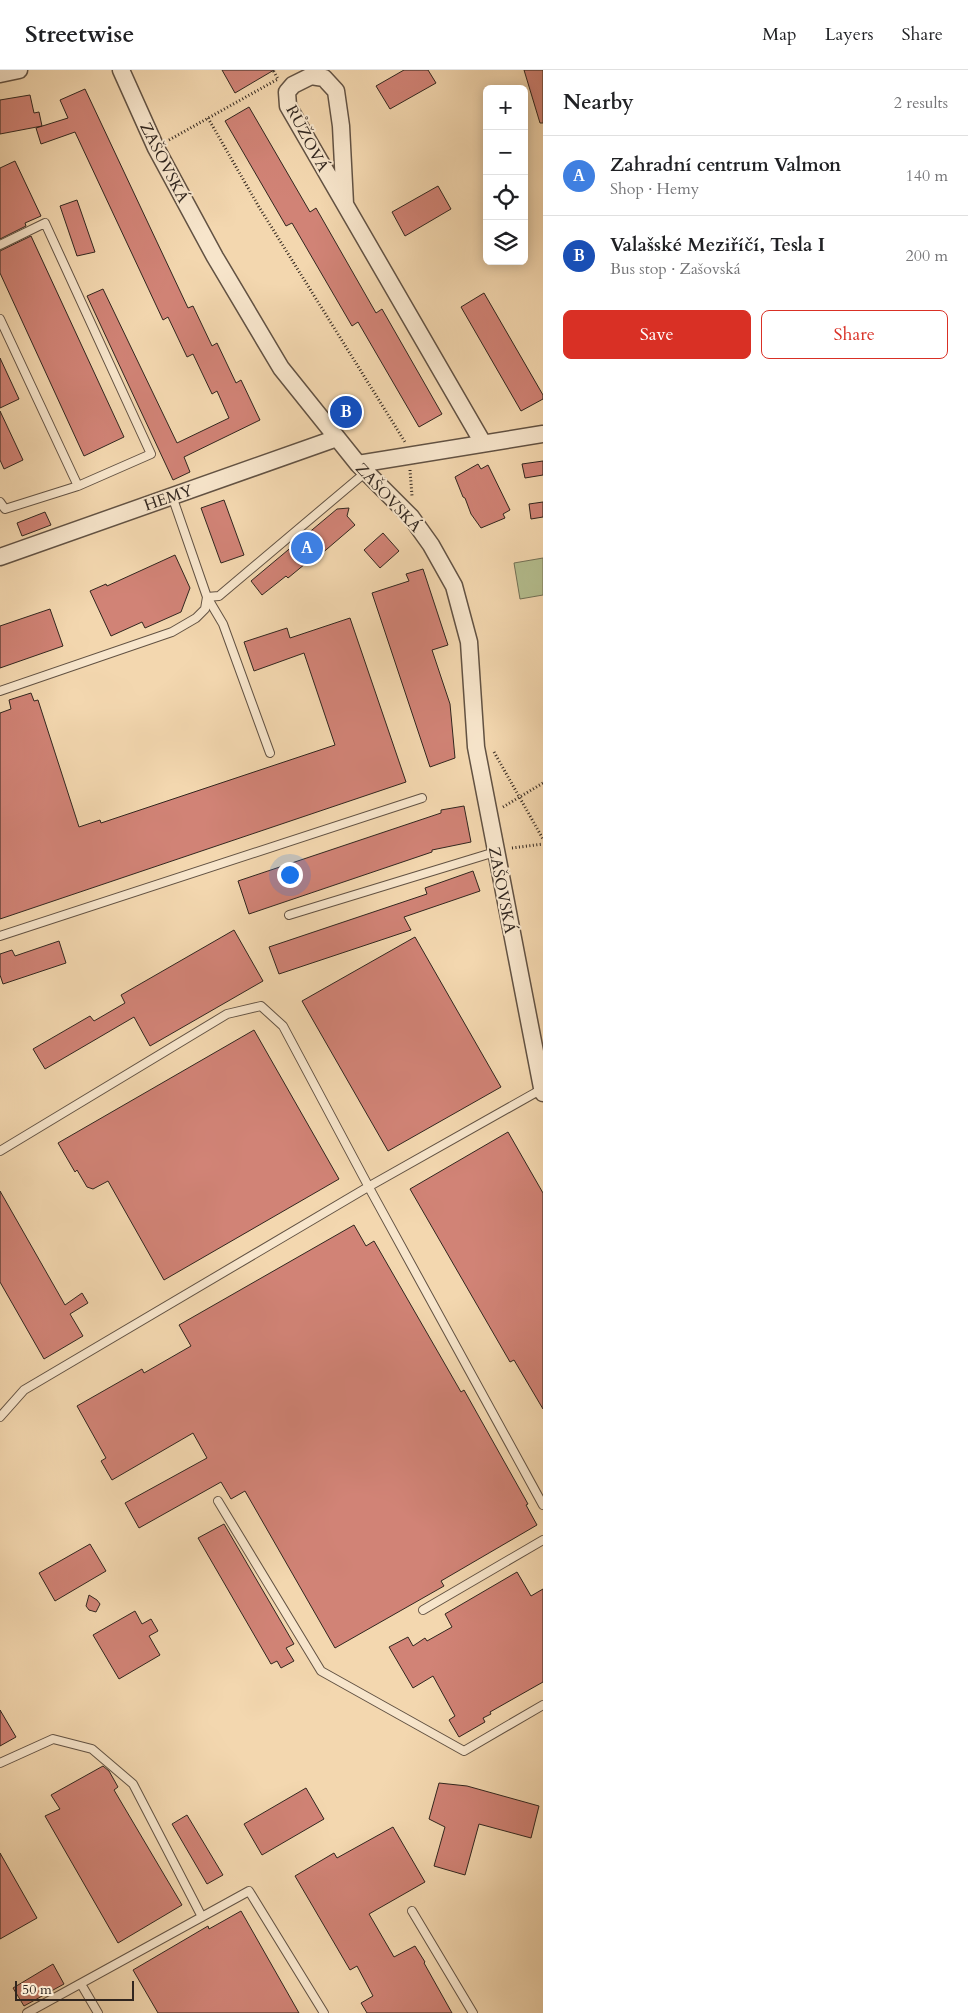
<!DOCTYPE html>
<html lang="en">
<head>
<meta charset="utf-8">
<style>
  body { margin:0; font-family:Cardo,serif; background:#f2f2f2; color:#202124 }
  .controls { position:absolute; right:15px; top:15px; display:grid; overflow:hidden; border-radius:8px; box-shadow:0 2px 12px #0003 }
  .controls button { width:45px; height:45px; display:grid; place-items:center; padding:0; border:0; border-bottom:1px solid #e0e0e0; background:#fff; color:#202124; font:25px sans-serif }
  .scale { position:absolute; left:15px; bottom:12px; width:119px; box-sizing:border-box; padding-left:5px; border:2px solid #31261f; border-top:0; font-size:14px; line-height:18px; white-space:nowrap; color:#31261f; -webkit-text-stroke:4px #f7e5cb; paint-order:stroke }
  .you { position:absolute; left:289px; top:804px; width:18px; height:18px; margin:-12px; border:4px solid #fff; border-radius:50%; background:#1a73e8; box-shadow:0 0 0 8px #1a73e833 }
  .badge { display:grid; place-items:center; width:32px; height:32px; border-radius:50%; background:#d93025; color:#fff; font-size:16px; font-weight:700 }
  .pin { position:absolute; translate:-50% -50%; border:2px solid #fff; box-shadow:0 1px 5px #0006 }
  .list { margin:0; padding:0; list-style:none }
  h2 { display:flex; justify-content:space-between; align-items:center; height:65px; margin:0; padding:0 20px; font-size:21px }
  h2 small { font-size:16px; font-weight:400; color:#757577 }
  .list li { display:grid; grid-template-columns:32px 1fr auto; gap:15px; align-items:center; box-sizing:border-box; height:80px; padding:0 20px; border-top:1px solid #e0e0e0 }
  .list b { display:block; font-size:19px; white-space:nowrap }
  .list p { margin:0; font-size:16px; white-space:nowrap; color:#757577 }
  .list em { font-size:16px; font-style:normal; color:#757577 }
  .actions { display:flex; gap:10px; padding:15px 20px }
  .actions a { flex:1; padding:11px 0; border:1px solid #d93025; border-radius:8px; text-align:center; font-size:18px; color:#d93025 }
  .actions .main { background:#d93025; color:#fff }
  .icon { flex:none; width:28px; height:28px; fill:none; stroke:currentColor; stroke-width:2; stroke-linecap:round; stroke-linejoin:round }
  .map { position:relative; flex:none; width:543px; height:1943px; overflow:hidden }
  header { display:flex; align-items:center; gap:30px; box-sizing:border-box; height:70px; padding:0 25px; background:#fff; border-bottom:1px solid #e0e0e0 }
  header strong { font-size:24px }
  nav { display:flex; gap:28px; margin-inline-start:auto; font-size:18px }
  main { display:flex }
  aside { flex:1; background:#fff }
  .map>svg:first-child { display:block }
  .green { fill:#b5bf90; stroke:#737258 }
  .building { fill:#d18376; stroke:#31261f }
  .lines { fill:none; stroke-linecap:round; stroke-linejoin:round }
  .lane-casing { stroke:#625243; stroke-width:10 }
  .street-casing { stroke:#625243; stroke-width:19 }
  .path { stroke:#31261f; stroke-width:3; stroke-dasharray:1 2.5; stroke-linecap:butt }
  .lane { stroke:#f7e5cb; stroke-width:8 }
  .street { stroke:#f7e5cb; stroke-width:16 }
  .labels { text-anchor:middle; stroke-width:4; stroke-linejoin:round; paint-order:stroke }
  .street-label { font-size:16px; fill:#31261f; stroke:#f7e5cb }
</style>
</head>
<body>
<header>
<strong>Streetwise</strong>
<nav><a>Map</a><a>Layers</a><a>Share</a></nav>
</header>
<main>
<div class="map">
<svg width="543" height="1943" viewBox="0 0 543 1943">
  <rect width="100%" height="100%" fill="#f3d7af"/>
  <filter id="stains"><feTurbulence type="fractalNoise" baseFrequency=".004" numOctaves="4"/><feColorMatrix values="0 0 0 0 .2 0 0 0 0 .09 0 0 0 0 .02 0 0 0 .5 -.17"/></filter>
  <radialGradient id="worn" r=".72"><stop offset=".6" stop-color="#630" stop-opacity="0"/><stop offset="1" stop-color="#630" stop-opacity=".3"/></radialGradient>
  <path class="green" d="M543 488V525L520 529 514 493Z"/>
  <path class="building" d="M222 0H274L235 23Z
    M404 0H428L436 13 390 39 376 16Z
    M524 0H543V53H540Z
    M85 19 188 238 193 236 212 276 217 273 236 313 241 310 260 350 184 387 190 402 173 410 87 226 103 219 177 373 229 348 217 321 212 324 193 284 187 287 168 247 163 250 75 62 41 74 36 58 68 48 60 30Z
    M30 25 34 43 39 42 42 56 0 64V30Z
    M249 37 310 142 316 138 376 243 382 239 442 344 419 357 358 252 352 256 292 153 286 156 225 51Z
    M15 91 41 146 25 153 26 156 0 169V98Z
    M438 116 451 139 405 166 392 142Z
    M77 130 95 182 77 186 60 136Z
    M31 166 124 367 84 386 0 203V181Z
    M484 223 543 325V329L521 341 461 237Z
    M0 288 19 329 0 338Z
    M0 341 23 390 4 399 0 390Z
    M543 391V405L525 408 522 394Z
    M478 394 481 399 488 395 510 440 503 444 505 448 481 458 471 444 465 428 463 427 455 407Z
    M224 430 244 485 221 493 201 438Z
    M543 432V447L531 449 529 434Z
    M349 438 347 446 355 455 320 485 306 495 305 494 288 508 286 506 262 525 251 511 337 439Z
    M45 442 51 455 22 466 17 453Z
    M383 463 399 481 380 498 364 480Z
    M175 485 190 518 181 542 145 558 142 552 111 566 90 521 106 514 107 516Z
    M423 499 448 575 432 580 450 634 455 688 430 697 372 523 409 511 406 504Z
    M50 539 63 576 0 598V556Z
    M350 548 406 712 0 849V643L11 639 9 630 31 623 34 631 38 630 79 757 100 750 101 753 335 675 304 583 254 601 244 572 287 558 290 568Z
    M464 736 471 772 432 780V782L249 844 238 811 441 743V740Z
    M473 801 480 821 404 847 411 860 279 904 269 877 427 824 425 818Z
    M234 860 263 911 150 976 134 947 45 999 33 979 90 946 94 951 125 933 121 925Z
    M415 867 501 1017 388 1081 302 931Z
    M59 871 66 893 3 914 0 905V884L12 880 15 886Z
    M254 960 339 1109 164 1210 108 1111 93 1119 87 1117 77 1100 75 1102 58 1073Z
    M508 1062 543 1123V1339L514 1290 510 1292 410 1119Z
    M0 1121 65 1235 82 1223 88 1233 70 1244 83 1266 44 1289 0 1212Z
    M354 1155 366 1176 374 1171 461 1322 464 1320 528 1434 526 1435 537 1455 441 1511 444 1516 335 1578 245 1421 231 1429 221 1412 139 1458 125 1433 207 1388 193 1363 112 1410 101 1391 106 1388 77 1336 142 1299 144 1303 191 1276 179 1255Z
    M224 1454 294 1574 286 1578 294 1591 281 1598 277 1591 271 1594 198 1468Z
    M90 1474 106 1501 55 1531 39 1503Z
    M517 1502 531 1526 543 1519V1612L490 1642 491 1644 483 1648 485 1652 459 1667 449 1650 455 1646 433 1606 413 1618 389 1577 408 1567 413 1576 425 1568 427 1571 452 1557 445 1544Z
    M89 1525 97 1530 100 1534 96 1542 89 1540 86 1536Z
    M135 1541 142 1554 151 1549 158 1561 149 1566 160 1585 119 1609 93 1565Z
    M0 1640 16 1667 0 1676Z
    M103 1696 109 1701 118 1717 114 1720 182 1835 118 1873 45 1746 60 1739 51 1725Z
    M439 1713 467 1716 539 1736 531 1768 479 1754 465 1805 434 1796 445 1757 429 1749Z
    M306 1718 324 1749 262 1785 244 1754Z
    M187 1745 223 1805 207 1814 172 1754Z
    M393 1757 425 1812 369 1844 394 1887 415 1876 425 1892 424 1893 452 1943H367L361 1933 373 1926 357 1896 350 1900 295 1806 334 1783 337 1788Z
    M0 1783 37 1848 0 1869Z
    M241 1841 299 1943H158L133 1900 208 1856 209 1859Z
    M53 1894 64 1914 24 1936 13 1918Z"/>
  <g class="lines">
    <g class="lane-casing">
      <path id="lane" d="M0 175 45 153 151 384 78 416 0 249
        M0 432 5 439 78 416
        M0 621 172 562 196 548 205 539 207 527 172 426
        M270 683 223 554 207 527 219 526 366 402
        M289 845 495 782
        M0 866 422 728
        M0 1081 227 944 261 936 283 956 372 1123 543 1435
        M0 1347 24 1320 368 1117 542 1019
        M218 1431 321 1601 464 1681 543 1635
        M423 1540 543 1470
        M0 1693 53 1669 92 1679 133 1714 202 1847
        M412 1841 473 1943
        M81 1914 98 1943
        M27 1943 249 1821 324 1943"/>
    </g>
    <g class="street-casing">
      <path id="street" d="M121 0 156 78 215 187 281 298 358 394 411 447 431 475 454 516 469 572 476 677 543 1023
        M0 4 19 0
        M345 134 341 56 336 21 324 8 311 6 293 15 287 22 288 36 483 373
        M358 394 543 364
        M0 487 337 368"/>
    </g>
    <path class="path" d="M208 48 259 137 405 372
      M169 70 278 9 273 0
      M410 400 412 426
      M494 682 543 769
      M503 737 543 713
      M512 778 543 774"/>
    <use href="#lane" class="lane"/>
    <use href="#street" class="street"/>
  </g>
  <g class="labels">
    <g class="street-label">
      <text transform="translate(308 68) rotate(62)" y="6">RŮŽOVÁ</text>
      <text transform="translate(165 92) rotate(63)" y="6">ZAŠOVSKÁ</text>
      <text transform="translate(168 427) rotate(-19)" y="6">HEMY</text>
      <text transform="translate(389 427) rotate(47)" y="6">ZAŠOVSKÁ</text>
      <text transform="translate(503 820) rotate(79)" y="6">ZAŠOVSKÁ</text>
    </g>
  </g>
  <rect width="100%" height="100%" filter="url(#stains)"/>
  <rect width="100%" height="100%" fill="url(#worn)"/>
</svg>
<div class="controls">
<button>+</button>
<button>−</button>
<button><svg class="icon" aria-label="locate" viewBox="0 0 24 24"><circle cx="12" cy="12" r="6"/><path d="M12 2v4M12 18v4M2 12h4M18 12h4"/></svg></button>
<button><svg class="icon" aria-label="layers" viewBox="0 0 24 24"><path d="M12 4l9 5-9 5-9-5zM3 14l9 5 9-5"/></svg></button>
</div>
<div class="scale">50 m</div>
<div class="you"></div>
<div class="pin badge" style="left:307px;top:478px;background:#3f7fe0">A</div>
<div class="pin badge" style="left:346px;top:342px;background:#1a4fb4">B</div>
</div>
<aside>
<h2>Nearby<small>2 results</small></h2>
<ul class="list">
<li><span class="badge" style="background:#3f7fe0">A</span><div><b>Zahradní centrum Valmon</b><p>Shop · Hemy</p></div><em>140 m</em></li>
<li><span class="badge" style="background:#1a4fb4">B</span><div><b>Valašské Meziříčí, Tesla I</b><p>Bus stop · Zašovská</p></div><em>200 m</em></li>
</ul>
<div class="actions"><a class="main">Save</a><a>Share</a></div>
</aside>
</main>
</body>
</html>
